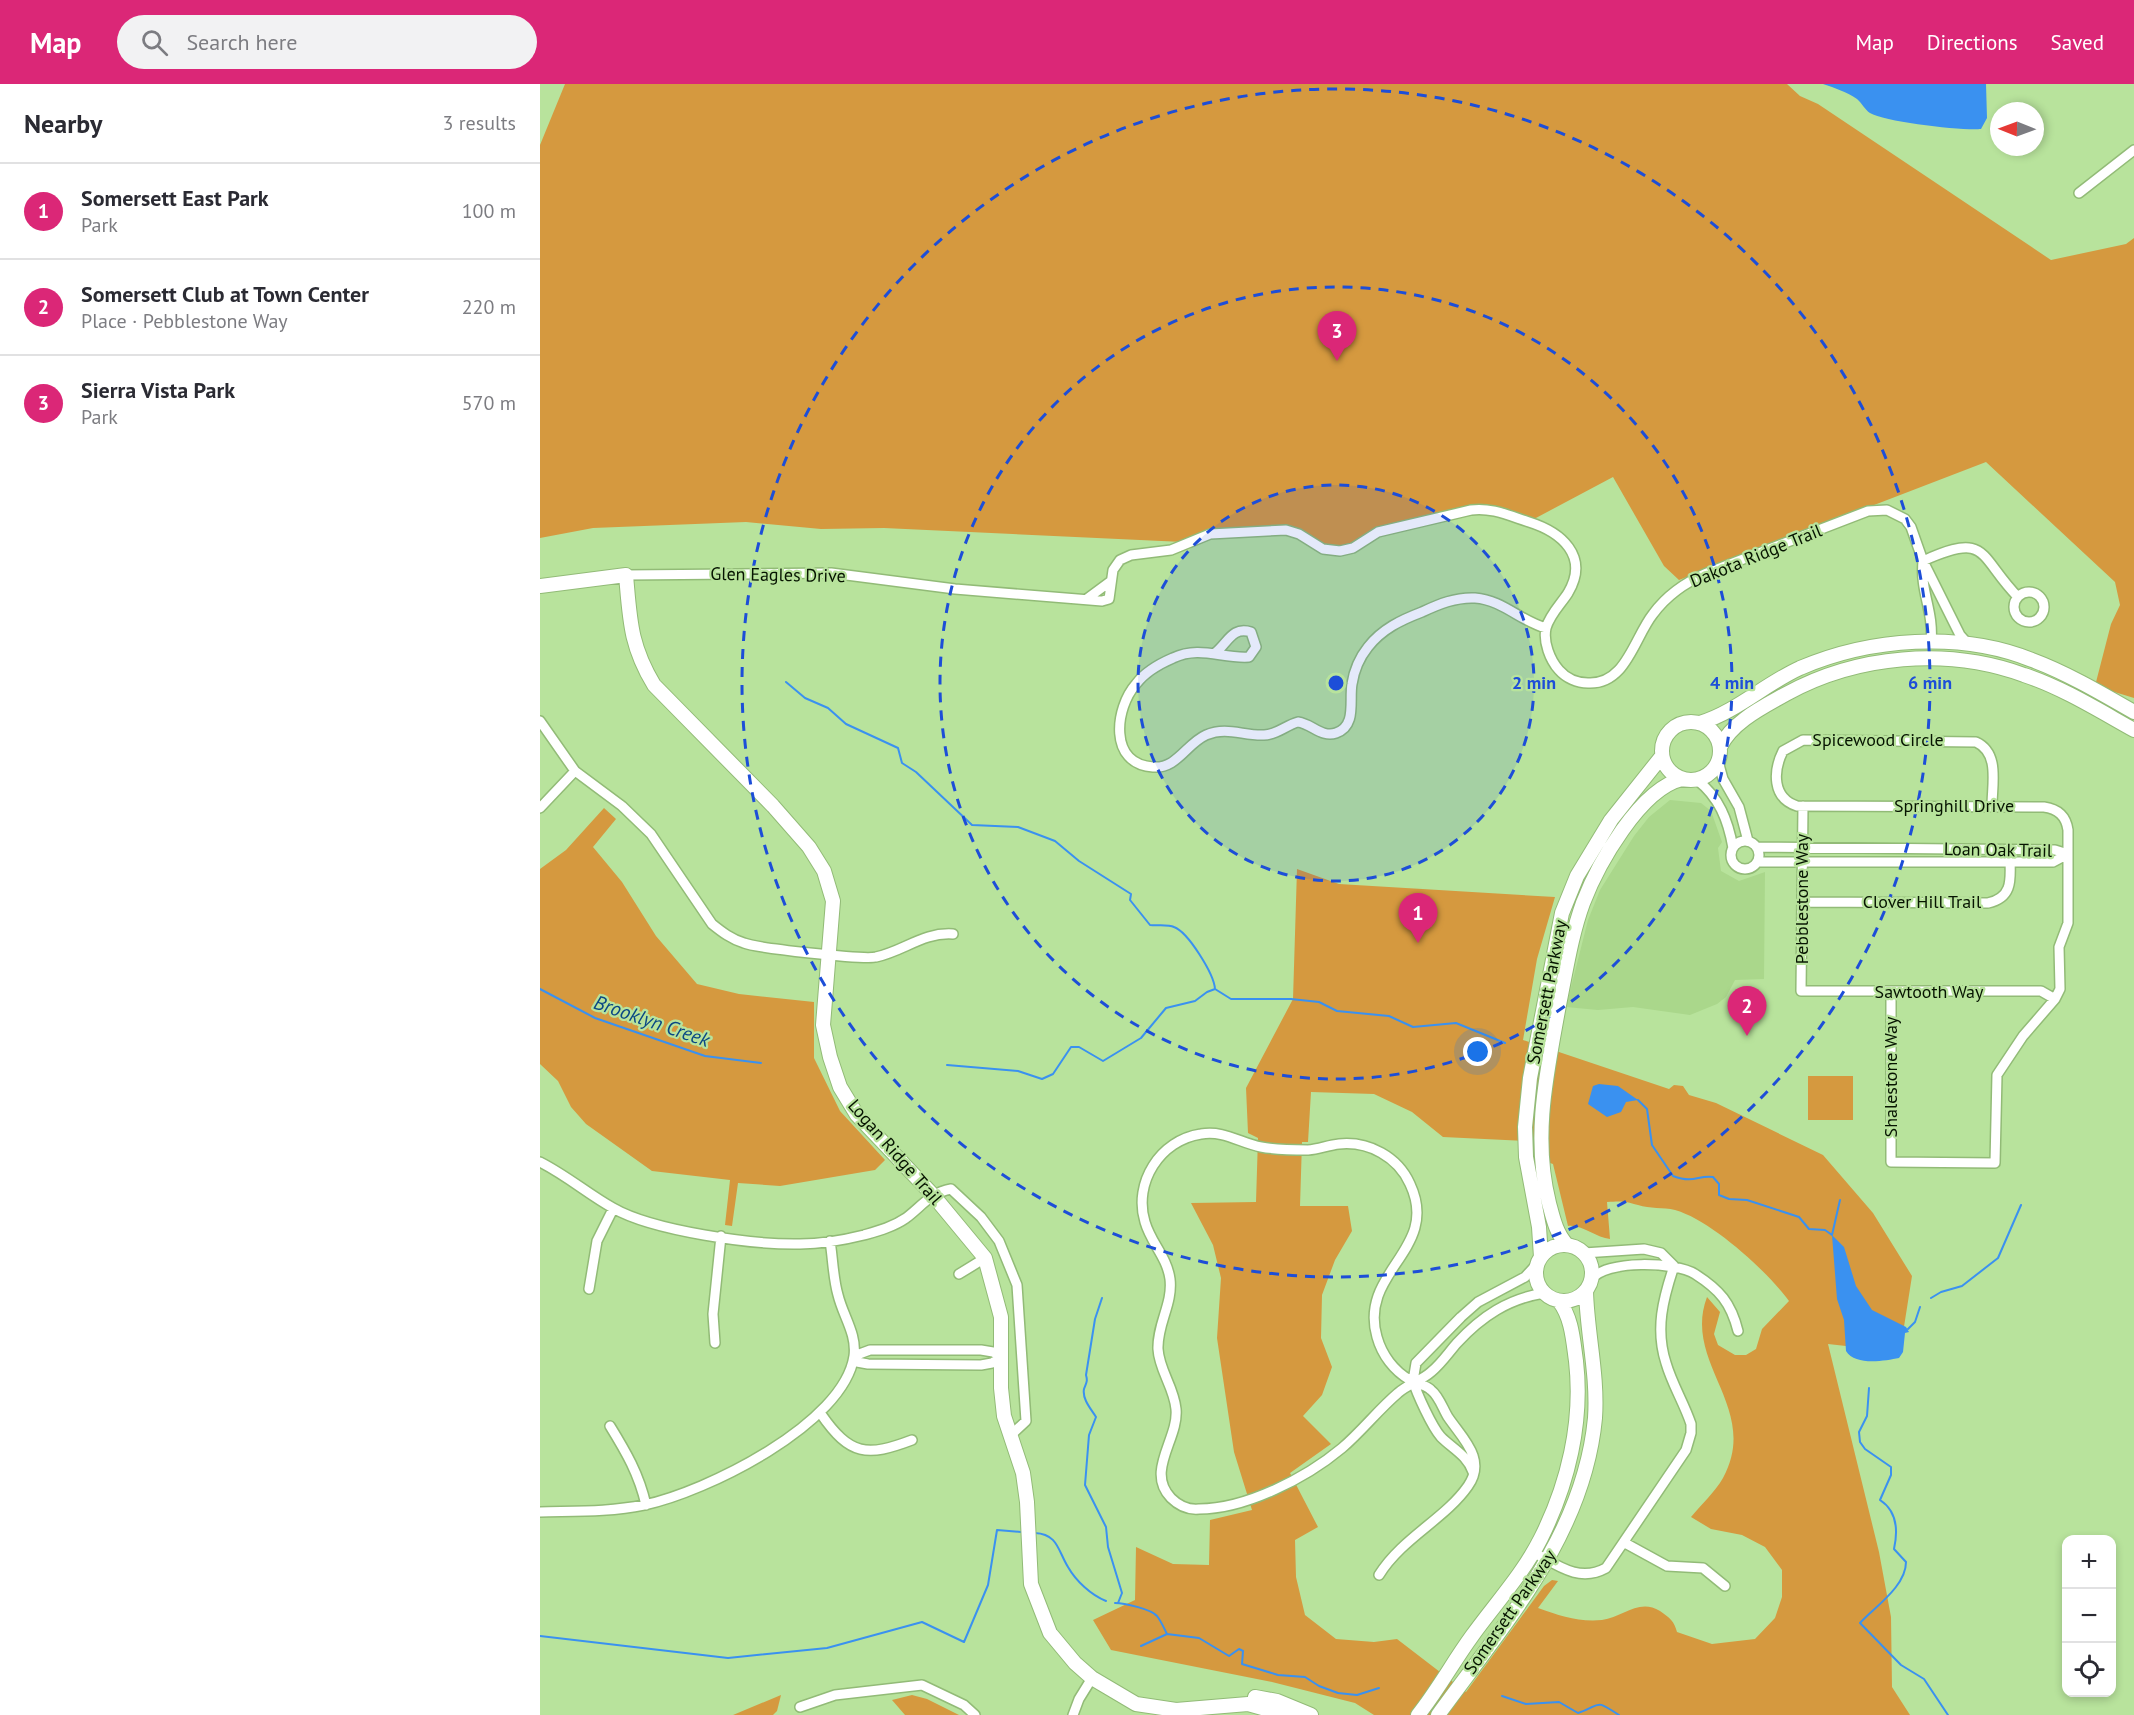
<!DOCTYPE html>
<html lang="en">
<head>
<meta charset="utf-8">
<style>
  body { margin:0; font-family:"PT Sans",sans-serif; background:#f2f2f3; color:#2b2b33 }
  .controls { position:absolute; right:18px; bottom:18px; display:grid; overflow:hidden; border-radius:12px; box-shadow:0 3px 9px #0003 }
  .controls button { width:54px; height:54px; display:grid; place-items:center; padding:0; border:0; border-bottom:2px solid #e1e1e2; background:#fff; color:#2b2b33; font:30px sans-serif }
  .compass { position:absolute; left:1450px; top:18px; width:54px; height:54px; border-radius:50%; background:#fff; box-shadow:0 3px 9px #0003; rotate:271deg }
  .you { position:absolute; left:938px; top:968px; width:21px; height:21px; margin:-15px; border:4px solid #fff; border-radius:50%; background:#1a73e8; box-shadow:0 0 0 9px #1a73e833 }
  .badge { display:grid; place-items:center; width:39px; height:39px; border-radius:50%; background:#db2777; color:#fff; font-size:20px; font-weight:700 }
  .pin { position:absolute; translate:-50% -50px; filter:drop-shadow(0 2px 3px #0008) }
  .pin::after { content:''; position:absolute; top:32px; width:21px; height:18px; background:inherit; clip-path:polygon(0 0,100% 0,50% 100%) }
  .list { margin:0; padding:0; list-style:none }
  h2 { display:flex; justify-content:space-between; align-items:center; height:78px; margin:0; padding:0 24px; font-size:26px }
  h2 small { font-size:20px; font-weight:400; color:#7c7c81 }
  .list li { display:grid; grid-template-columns:39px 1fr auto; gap:18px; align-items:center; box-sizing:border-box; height:96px; padding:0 24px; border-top:2px solid #e1e1e2 }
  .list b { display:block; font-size:22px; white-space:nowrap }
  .list p { margin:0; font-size:20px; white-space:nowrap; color:#7c7c81 }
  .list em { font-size:20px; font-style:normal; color:#7c7c81 }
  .icon { flex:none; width:33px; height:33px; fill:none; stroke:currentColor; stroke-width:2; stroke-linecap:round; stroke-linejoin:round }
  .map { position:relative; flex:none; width:1594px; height:1631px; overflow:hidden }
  header { display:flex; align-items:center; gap:36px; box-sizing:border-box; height:84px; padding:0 30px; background:#db2777; color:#fff }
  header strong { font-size:28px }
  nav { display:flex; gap:33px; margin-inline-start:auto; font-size:21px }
  .search { width:420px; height:54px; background:#f2f2f3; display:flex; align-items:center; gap:15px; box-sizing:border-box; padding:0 21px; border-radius:33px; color:#7c7c81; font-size:22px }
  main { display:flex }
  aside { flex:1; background:#fff }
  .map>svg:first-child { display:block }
  .built { fill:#aad78b }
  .green { fill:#d5993f; fill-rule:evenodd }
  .water { fill:#3a91f0 }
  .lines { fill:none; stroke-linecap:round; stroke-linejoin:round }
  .stream { stroke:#3a91f0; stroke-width:2 }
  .street-casing { stroke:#92bb77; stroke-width:12 }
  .secondary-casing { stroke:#92bb77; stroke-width:16 }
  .street { stroke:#fff; stroke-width:9 }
  .secondary { stroke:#fff; stroke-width:14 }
  .ring { fill:none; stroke:#1d4ed8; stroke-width:3; stroke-dasharray:10 8 }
  .labels { text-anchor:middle; stroke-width:4.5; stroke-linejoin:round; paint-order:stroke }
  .street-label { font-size:18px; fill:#061400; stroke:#b8e39c }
  .water-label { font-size:20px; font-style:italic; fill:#0a4784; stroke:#b8e39c }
  .centre { fill:#1d4ed8; stroke:#b8e39c; stroke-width:3 }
  .ring-label { font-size:18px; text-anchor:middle; font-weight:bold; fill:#1d4ed8; stroke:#b8e39c; stroke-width:4.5; stroke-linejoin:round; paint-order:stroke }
</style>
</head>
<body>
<header>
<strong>Map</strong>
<div class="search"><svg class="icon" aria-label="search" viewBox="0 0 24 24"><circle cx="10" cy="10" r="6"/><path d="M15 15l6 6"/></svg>Search here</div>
<nav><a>Map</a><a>Directions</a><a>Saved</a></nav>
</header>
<main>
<aside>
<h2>Nearby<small>3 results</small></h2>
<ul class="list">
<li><span class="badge">1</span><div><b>Somersett East Park</b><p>Park</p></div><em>100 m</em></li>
<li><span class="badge">2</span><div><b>Somersett Club at Town Center</b><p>Place · Pebblestone Way</p></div><em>220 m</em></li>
<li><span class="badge">3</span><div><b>Sierra Vista Park</b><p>Park</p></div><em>570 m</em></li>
</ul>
</aside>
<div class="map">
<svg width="1594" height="1631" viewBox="0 0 1594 1631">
  <rect width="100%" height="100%" fill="#b8e39c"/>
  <path class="built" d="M1130 716 1161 719 1171 727 1182 758 1178 764 1181 787 1199 797 1225 788 1224 895 1195 896 1186 913 1177 920 1150 931 1093 923 1058 926 1026 923 1048 836 1060 806 1094 752 1109 733Z"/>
  <path class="green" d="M25 0H1247L1260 12 1278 20 1511 176 1586 160 1594 154V614L1555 602 1571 540 1580 521 1575 498 1446 378 1139 496 1124 482 1073 393 994 435 940 422 797 465 780 460 758 445 737 442 671 446 643 458 344 444 281 445 206 438 53 444 0 454V61Z
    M64 724 76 735 53 763 82 798 116 852 157 900 199 910 274 918V974L300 1027 345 1076 335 1086 240 1102 198 1099 192 1142 185 1141 190 1096 112 1087 46 1040 31 1023 18 997 0 980V785L26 766Z
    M757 785 799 800 1015 813 997 875 983 956 1129 1005 1134 1001 1143 1002 1149 1011 1176 1019 1283 1071 1333 1129 1372 1192 1360 1268 1288 1260 1339 1468 1351 1533 1352 1603 1370 1631H834L815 1619 732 1598 571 1566 553 1536 595 1516 596 1463 633 1480 669 1481 670 1436 712 1426 694 1368 677 1254 681 1194 673 1161 651 1119 716 1118 718 1054 708 1049 706 1004 753 915ZM771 1008 834 1010 872 1028 903 1053 1008 1058 1010 1079 1013 1080 1028 1142C1042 1140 1056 1154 1070 1155L1067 1118C1081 1117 1085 1117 1098 1121 1110 1125 1123 1123 1135 1126 1171 1136 1227 1187 1249 1217L1222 1245 1216 1265 1206 1271H1195L1178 1261 1174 1250 1180 1228 1167 1213C1142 1279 1221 1324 1183 1394 1175 1408 1161 1421 1151 1433L1171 1445 1202 1451 1225 1463 1242 1486V1513L1235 1534 1215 1555 1172 1560 1137 1548C1134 1537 1130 1534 1120 1527 1099 1514 1083 1533 1062 1536 1038 1538 1020 1532 998 1524L1018 1497 1012 1496 1004 1502 926 1608 857 1555 834 1558 796 1555 765 1531 756 1493 755 1456 778 1443 750 1389 791 1360 763 1332 782 1311 792 1283 781 1254 782 1211 795 1176 812 1147 808 1122H760L762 1058H768Z
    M1268 992H1313V1036H1268Z
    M241 1611 237 1627 233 1631H193Z
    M372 1611 387 1615 419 1631H365L352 1616Z"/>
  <path class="water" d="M1283 0H1446L1447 34 1441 45C1424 47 1345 38 1330 29 1325 26 1322 19 1317 15 1307 8 1295 4 1283 0Z
    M1059 1000 1078 1002 1098 1016 1086 1018 1081 1028 1067 1033 1048 1020 1053 1002Z
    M1292 1151 1304 1163 1316 1202 1332 1226 1366 1243 1369 1248 1365 1249 1363 1268 1359 1274C1344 1277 1315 1282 1306 1267L1304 1236 1297 1215Z"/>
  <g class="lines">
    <path class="stream" d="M246 598 265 614 288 624 306 640 358 664 362 679 376 688 432 741 478 743 515 757 539 777 591 810 590 816 610 841C617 842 628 840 634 843 648 848 674 890 675 905
      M0 905 55 934 165 972 221 979
      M407 981 478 987 502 995 513 990 531 963H539L563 977 601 954 626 924 655 917 667 908 675 905 691 915H751L779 918 797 927 849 932 873 943 916 939 965 959
      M1098 1016 1107 1025 1112 1061 1133 1092C1155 1100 1157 1091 1173 1093L1179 1100V1111L1189 1115 1207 1116 1259 1133 1269 1145 1285 1146 1292 1151
      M1292 1151 1300 1116
      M562 1214 555 1235 546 1291C548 1298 546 1299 544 1305 542 1315 551 1325 556 1333L549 1351 545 1401 566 1443 568 1463 582 1509 578 1519
      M1391 1214 1401 1208 1422 1202 1458 1174 1481 1121
      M1368 1245 1375 1238 1380 1223
      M1329 1304 1327 1332 1319 1348 1320 1358 1325 1365 1351 1383V1391L1340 1416C1357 1427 1358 1447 1354 1465L1366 1478C1366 1502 1336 1522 1320 1539L1361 1581 1384 1595 1408 1631
      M495 1449C518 1450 518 1467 528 1483 536 1497 551 1511 566 1517
      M575 1519C584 1519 611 1525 617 1532 621 1537 624 1544 627 1550L659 1554 689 1572 699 1565 703 1567 702 1580 738 1591 765 1593 779 1602 798 1609 817 1611 839 1604
      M0 1552 188 1574 287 1564 382 1538 424 1558 448 1501 457 1446 481 1448
      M601 1562 627 1550
      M962 1612 986 1620 1019 1618 1038 1629C1062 1621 1053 1614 1079 1631"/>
    <g class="street-casing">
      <path id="street" d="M1539 109 1594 66
        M1383 477C1449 447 1438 472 1478 513
        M1383 477C1380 509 1394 526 1391 559
        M86 491 291 489 415 505 562 517 569 515 573 486 580 476 591 471 631 466 670 450 746 446 759 450 783 465 800 467 813 464 838 448 931 426C951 423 970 432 989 438 1021 448 1050 472 1028 509 1021 520 1010 530 1006 544 1003 558 1010 576 1019 586 1026 594 1037 599 1048 599 1086 601 1094 554 1113 530 1127 511 1146 498 1167 489L1328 427 1347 426 1365 435 1371 443 1383 477 1420 551 1428 560
        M1474 523a15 15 0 1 1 30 0a15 15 0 1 1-30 0Z
        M548 514 571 497
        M675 569C688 559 692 542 711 548L716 563 709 573C682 575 660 561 633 574 619 580 605 588 596 600 575 624 568 680 613 683 637 685 646 660 666 651 687 642 703 652 724 651 737 651 746 641 758 638 772 640 782 654 796 649 817 642 809 616 812 600 814 587 820 573 828 563 842 545 861 536 882 528 899 520 916 513 935 514 963 516 980 537 1006 544
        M0 637 35 687 82 722 111 750 172 840C182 848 191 855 204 859 216 864 324 876 336 873 364 867 383 848 413 850
        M1178 677 1183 695 1199 723 1208 757
        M1157 696C1179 713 1188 736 1193 764
        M1263 722 1261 907H1501L1515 915
        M0 724 35 687
        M1191 771a14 14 0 1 1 28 0a14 14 0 1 1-28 0Z
        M1217 763 1515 766 1528 770
        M1217 778H1513L1528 770
        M1263 818 1448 819C1471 814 1471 798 1470 778
        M1351 908V1078L1455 1079 1457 991 1483 952 1515 915 1520 905 1519 863 1528 839V746C1526 732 1518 725 1504 723L1257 722C1232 714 1233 687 1243 667L1263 656 1436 658C1460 669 1452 700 1452 722
        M0 1078C26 1091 48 1110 73 1124 113 1147 214 1161 260 1160 281 1160 304 1156 324 1151 338 1147 353 1143 366 1134 382 1122 390 1109 411 1105L441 1133 459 1157 477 1201 486 1337 471 1351
        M1044 1169 1104 1165 1121 1169 1134 1182
        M419 1190 445 1174
        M1051 1196C1065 1175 1136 1178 1155 1190 1180 1206 1191 1219 1198 1247
        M49 1205 57 1157 73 1125
        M175 1259 173 1230 181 1152
        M330 1266H441L453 1268 461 1273 452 1279 441 1281 328 1280 317 1278 314 1272Z
        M873 1297 876 1279 921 1233 938 1218 985 1193 997 1180
        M873 1297C877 1310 892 1343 901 1353 913 1365 927 1371 933 1388
        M281 1330C310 1372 327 1373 372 1356
        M70 1342C86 1368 99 1390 106 1421
        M0 1428C35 1427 70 1428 104 1421 166 1408 304 1340 314 1272 317 1250 303 1232 298 1211 293 1194 293 1175 290 1157
        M1085 1459 1127 1482 1163 1484 1185 1502
        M993 1468C1017 1481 1039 1499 1066 1484L1146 1366 1151 1349V1340C1144 1319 1132 1300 1126 1279 1115 1245 1123 1215 1134 1182
        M839 1491C862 1454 905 1435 928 1402 947 1375 922 1354 908 1333 903 1325 899 1312 891 1306 886 1301 876 1299 870 1296 854 1287 842 1271 837 1253 818 1187 901 1166 870 1100 858 1073 829 1057 799 1060 789 1061 779 1065 768 1066 754 1066 736 1066 721 1063 700 1059 684 1046 661 1050 620 1056 593 1099 605 1138 611 1159 627 1173 630 1195 633 1220 617 1240 618 1265 619 1286 634 1303 636 1325 639 1355 605 1387 631 1414 638 1421 648 1426 659 1425 706 1425 766 1394 802 1364 822 1347 838 1326 858 1309 868 1300 881 1297 891 1288 901 1280 909 1268 917 1259 942 1232 968 1215 1004 1209
        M260 1623 295 1611 382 1601 424 1621 435 1631
        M533 1631 539 1615 552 1594"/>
    </g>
    <g class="secondary-casing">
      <path id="secondary" d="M0 502 86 491C90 536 90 561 114 601L233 722 269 763 284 787 293 817 283 941 290 973 300 1003 317 1031 392 1110 445 1174 461 1233V1304L464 1332 483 1389 487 1418 491 1500 510 1549 535 1579 552 1594 596 1620 636 1626 708 1620 747 1631
        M1122 667a29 29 0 1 1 58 0a29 29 0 1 1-58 0Z
        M1160 639C1196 628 1225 600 1260 584 1330 554 1420 547 1492 576 1527 589 1561 609 1594 628
        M1180 663C1192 638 1223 623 1246 610 1317 571 1407 563 1484 591 1523 604 1558 626 1594 646
        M996 1189a28 28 0 1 1 56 0a28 28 0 1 1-56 0Z
        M1027 1161C1016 1149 1013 1134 1009 1119 992 1052 1007 988 1019 921 1026 887 1031 852 1043 819 1058 780 1100 705 1142 695
        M1001 1173 999 1143 986 1073 985 1043 990 994 1022 829 1037 792 1071 736 1122 672
        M715 1613 737 1617 771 1631
        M878 1631C898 1606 913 1578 932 1552 955 1520 983 1490 1001 1454 1028 1400 1043 1338 1036 1277 1033 1256 1032 1234 1019 1217
        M898 1631C964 1540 1044 1451 1055 1334 1058 1291 1047 1249 1046 1207"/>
    </g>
    <use href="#street" class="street"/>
    <use href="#secondary" class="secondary"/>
  </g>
  <circle cx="796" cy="599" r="198" fill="#1d4ed8" fill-opacity=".12"/>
  <g class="ring">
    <circle cx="796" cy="599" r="198"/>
    <circle cx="796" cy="599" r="396"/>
    <circle cx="796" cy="599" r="594"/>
  </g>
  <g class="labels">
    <g class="street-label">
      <text transform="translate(1216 472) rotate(-22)" y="6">Dakota Ridge Trail</text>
      <text transform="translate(238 491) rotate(1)" y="6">Glen Eagles Drive</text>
      <text x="1338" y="662">Spicewood Circle</text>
      <text x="1414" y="728">Springhill Drive</text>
      <text transform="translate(1458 766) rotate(1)" y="6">Loan Oak Trail</text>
      <text transform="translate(1262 815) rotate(-90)" y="6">Pebblestone Way</text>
      <text x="1382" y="824">Clover Hill Trail</text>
      <text transform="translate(1007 908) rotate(-79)" y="6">Somersett Parkway</text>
      <text x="1389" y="914">Sawtooth Way</text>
      <text transform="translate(1351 993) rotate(-90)" y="6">Shalestone Way</text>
      <text transform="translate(355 1068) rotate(49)" y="6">Logan Ridge Trail</text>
      <text transform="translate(970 1528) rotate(-55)" y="6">Somersett Parkway</text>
    </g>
    <g class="water-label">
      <text transform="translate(112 937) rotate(19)" y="7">Brooklyn Creek</text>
    </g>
  </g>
  <circle cx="796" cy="599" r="9" class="centre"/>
  <g class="ring-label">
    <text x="994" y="605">2 min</text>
    <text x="1192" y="605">4 min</text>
    <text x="1390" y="605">6 min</text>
  </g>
</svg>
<div class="controls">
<button>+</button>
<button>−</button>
<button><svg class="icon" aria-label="locate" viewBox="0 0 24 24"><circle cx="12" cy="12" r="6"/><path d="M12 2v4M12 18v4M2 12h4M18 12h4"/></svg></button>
</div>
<svg class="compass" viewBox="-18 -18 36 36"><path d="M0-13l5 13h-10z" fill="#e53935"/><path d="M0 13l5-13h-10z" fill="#7c7c81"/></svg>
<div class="you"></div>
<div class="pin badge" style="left:878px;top:859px">1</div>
<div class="pin badge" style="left:1207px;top:952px">2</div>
<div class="pin badge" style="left:797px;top:277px">3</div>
</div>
</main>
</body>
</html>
